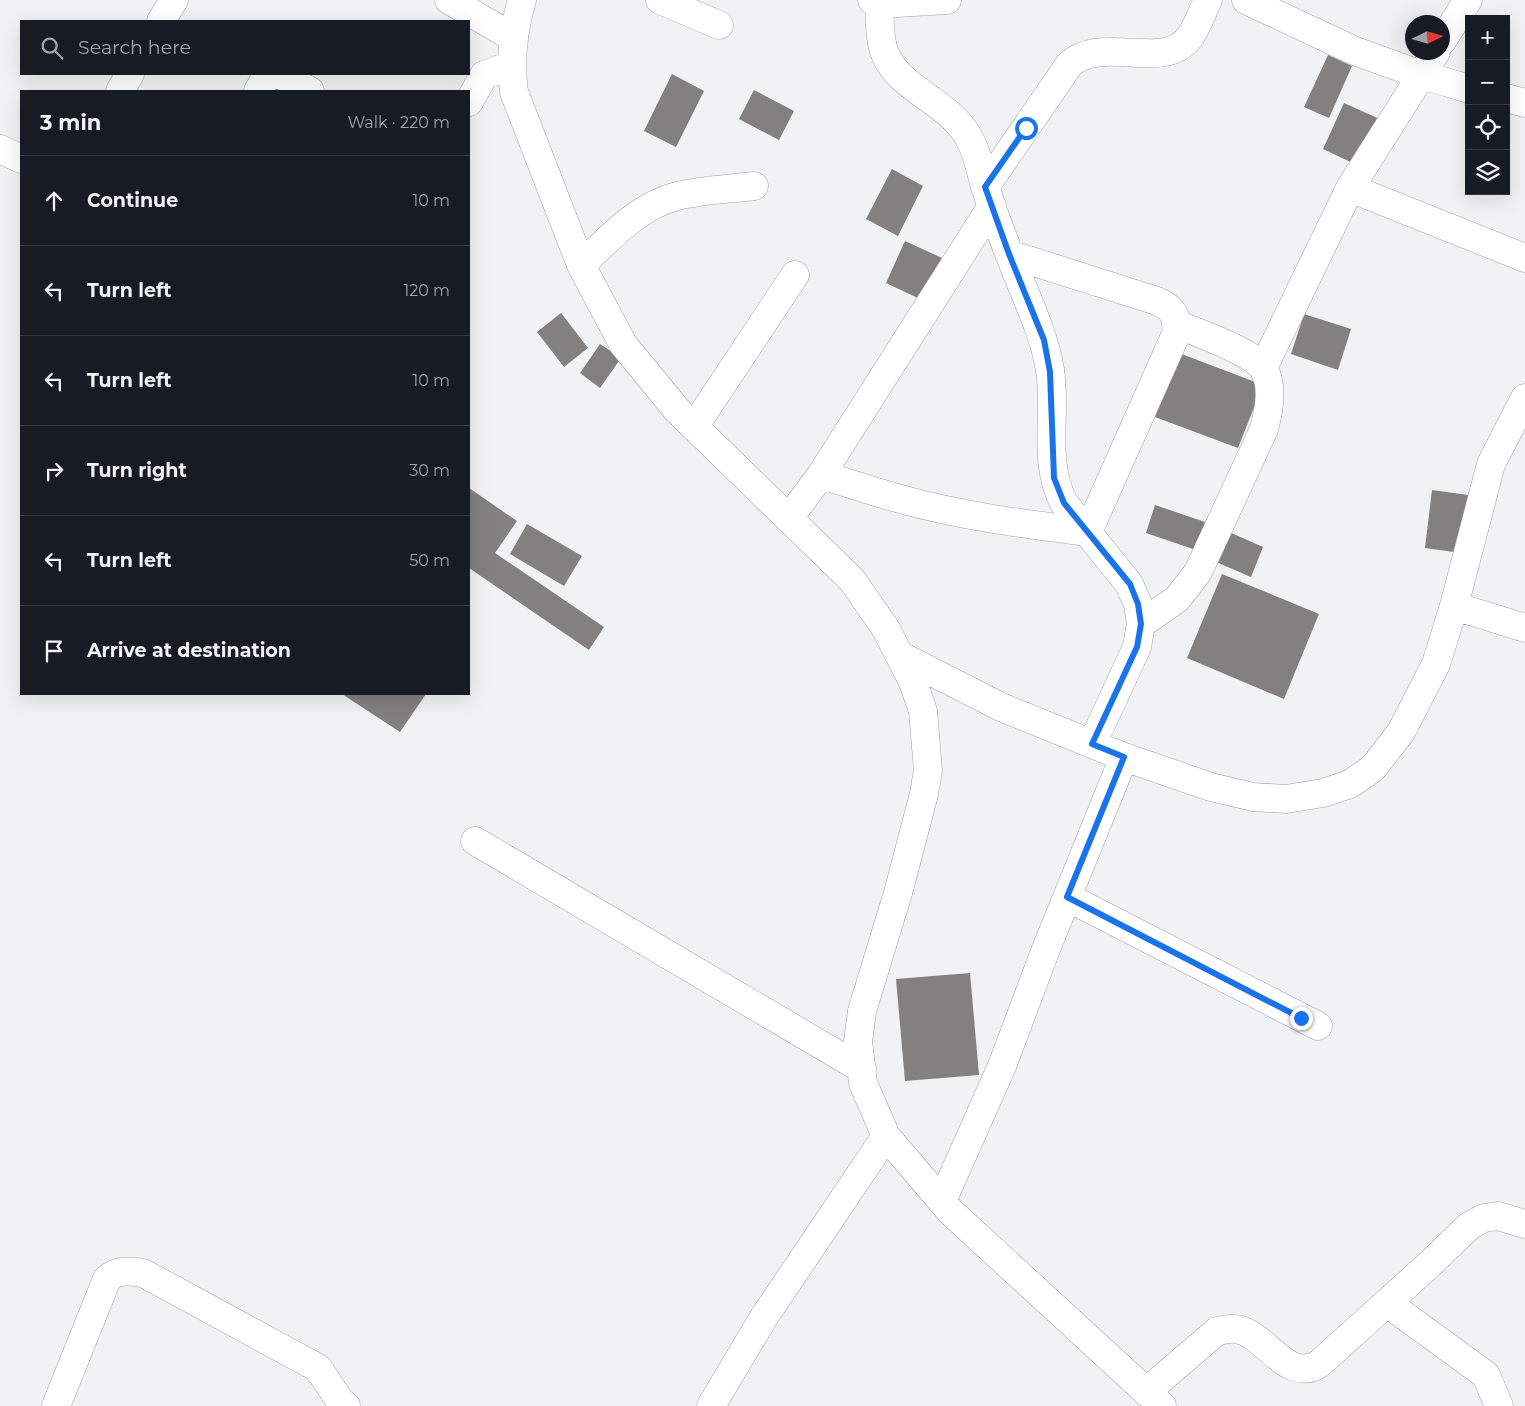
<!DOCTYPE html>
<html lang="en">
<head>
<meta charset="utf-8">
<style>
  :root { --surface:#171b24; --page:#20242c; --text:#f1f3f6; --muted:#9ea1a6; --line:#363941 }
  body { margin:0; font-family:Montserrat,sans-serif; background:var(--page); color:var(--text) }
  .controls { position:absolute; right:15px; top:15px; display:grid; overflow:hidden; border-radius:0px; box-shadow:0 5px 20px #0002 }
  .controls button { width:45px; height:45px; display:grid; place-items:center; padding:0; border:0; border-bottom:1px solid var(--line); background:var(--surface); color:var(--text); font:25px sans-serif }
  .compass { position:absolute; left:1405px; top:15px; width:45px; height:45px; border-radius:50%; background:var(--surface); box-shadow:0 5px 20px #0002; rotate:85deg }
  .stop { position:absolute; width:15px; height:15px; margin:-11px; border:4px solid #1a73e8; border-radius:50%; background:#fff }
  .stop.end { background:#1a73e8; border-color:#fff; box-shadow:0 1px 5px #0008 }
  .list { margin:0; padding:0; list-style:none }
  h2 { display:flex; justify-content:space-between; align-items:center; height:65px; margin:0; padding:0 20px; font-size:21px }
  h2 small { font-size:16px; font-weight:400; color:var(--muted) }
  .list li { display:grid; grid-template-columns:32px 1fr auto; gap:15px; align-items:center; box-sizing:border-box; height:90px; padding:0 20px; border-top:1px solid var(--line) }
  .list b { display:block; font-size:19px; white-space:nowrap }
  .list em { font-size:16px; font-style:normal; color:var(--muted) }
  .icon { flex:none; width:28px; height:28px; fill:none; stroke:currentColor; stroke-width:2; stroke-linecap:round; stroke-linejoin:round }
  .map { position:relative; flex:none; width:1525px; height:1406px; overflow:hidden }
  .search { position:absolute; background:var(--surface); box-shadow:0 5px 20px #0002; left:20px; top:20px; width:450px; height:55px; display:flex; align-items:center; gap:12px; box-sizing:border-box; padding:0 18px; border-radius:0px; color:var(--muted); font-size:19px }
  .panel { position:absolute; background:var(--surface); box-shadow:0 5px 20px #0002; left:20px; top:90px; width:450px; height:605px; border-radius:0px }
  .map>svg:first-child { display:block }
  .building { fill:#83817f }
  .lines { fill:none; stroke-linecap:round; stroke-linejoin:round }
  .minor-casing { stroke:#9fa2a4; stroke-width:29 }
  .minor { stroke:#fff; stroke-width:28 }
  .route { stroke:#1a73e8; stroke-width:6 }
</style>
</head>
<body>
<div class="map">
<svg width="1525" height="1406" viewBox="0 0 1525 1406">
  <rect width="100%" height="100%" fill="#f0f2f4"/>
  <!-- building -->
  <path class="building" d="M1328 55 1352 66 1329 118 1304 107Z
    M672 74 704 91 676 147 644 131Z
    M754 90 794 111 779 140 739 119Z
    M1344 103 1384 121 1363 168 1323 149Z
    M892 169 923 186 898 236 866 219Z
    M905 241 942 258 922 300 886 283Z
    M561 313 588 348 564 367 537 332Z
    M1304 314 1351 329 1338 370 1291 354Z
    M600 344 621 358 600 388 580 373Z
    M1179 353 1263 385 1238 448 1155 417Z
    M469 488 517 521 495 553 604 627 589 650 469 568Z
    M1432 490 1468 495 1461 553 1425 548Z
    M1155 505 1205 522 1196 550 1146 533Z
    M527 524 582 556 564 586 510 554Z
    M1229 532 1263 547 1251 577 1216 562Z
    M1222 574 1319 614 1284 699 1187 658Z
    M342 694H426L400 732Z
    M970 973 979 1075 905 1081 896 979Z"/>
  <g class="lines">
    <defs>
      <path id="minor" d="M449 0 514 38
        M522 0C513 30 510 61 514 92L581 265 623 344 677 410 852 580 886 629 913 682 923 711 928 770 924 794 898 893 862 1011 858 1042 863 1083 886 1136 951 1212 1162 1406
        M660 0 719 25
        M872 0 897 3 947 0
        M1246 0 1355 51 1413 72 1469 89
        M879 2C880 17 879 37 884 51 898 91 952 101 971 142 978 155 980 171 985 185 991 208 1000 230 1009 253 1023 292 1043 328 1050 370 1057 415 1042 461 1064 503L1129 584 1138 604 1141 624 1137 647 1092 744
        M161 21 174 0
        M1442 41 1468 0
        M279 74 310 91
        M120 91 130 74
        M258 91 266 77 277 74
        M1506 98 1525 103
        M469 102 484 75 511 65
        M0 149 21 159
        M985 187 1069 65C1100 34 1163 72 1189 38 1197 28 1202 12 1208 0
        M1350 188 1525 258
        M581 265C609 239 638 206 677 196 702 190 729 189 754 186
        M1263 368 1350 188 1436 52
        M694 427 795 275
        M821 475C846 482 871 491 897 498 960 516 1024 524 1088 532L1176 334C1178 316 1173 308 1157 301L1009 254
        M789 518 821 475 992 206
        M1454 606 1525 628
        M1141 624 1177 599 1198 572 1264 429C1269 411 1274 385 1263 368 1251 351 1198 333 1177 324
        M899 655 1001 707 1124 757 1211 787 1253 797 1286 799 1323 793 1350 784 1373 768 1401 732 1436 664 1454 606 1491 464 1525 398
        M475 841 862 1069
        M1067 897 1318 1026
        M942 1201 1002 1066 1046 949 1124 757
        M1387 1303 1486 1375 1499 1406
        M1146 1392 1217 1331C1223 1330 1230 1328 1236 1329 1267 1334 1286 1384 1319 1364L1432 1262 1469 1226 1484 1218 1498 1216 1525 1224
        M56 1406 107 1279C118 1269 129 1271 143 1273L318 1368 340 1401 346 1406
        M711 1406 764 1317 886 1136"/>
    </defs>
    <!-- minor casing -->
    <use href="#minor" class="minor-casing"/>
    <!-- minor -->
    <use href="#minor" class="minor"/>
  </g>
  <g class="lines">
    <!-- route -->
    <path class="route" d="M1026 128 985 187 1009 254 1044 340 1050 372 1054 478 1064 503 1130 584 1138 604 1141 624 1137 647 1092 744 1124 757 1067 897 1301 1018"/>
  </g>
</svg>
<div class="controls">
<button>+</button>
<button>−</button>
<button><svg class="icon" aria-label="locate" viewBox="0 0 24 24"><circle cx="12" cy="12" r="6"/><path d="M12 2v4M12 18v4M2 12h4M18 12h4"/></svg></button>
<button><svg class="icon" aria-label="layers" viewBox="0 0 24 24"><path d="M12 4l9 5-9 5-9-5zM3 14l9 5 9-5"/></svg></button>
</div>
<svg class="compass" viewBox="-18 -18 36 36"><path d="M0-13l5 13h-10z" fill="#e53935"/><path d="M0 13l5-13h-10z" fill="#9ea1a6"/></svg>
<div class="stop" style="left:1026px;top:128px"></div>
<div class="stop end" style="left:1301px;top:1018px"></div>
<div class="search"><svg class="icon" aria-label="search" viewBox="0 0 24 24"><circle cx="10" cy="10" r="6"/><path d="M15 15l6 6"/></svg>Search here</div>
<section class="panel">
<h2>3 min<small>Walk · 220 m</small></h2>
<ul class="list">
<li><svg class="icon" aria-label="ahead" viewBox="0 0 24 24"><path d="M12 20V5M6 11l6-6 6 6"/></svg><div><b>Continue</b></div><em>10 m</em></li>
<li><svg class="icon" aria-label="left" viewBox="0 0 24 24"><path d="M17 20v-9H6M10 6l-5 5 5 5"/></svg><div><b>Turn left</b></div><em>120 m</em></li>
<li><svg class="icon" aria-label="left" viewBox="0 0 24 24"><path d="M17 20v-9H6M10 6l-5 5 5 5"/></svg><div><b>Turn left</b></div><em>10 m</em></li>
<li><svg class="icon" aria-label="right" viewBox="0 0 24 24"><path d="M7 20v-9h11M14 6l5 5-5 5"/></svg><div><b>Turn right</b></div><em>30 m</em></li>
<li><svg class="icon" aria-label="left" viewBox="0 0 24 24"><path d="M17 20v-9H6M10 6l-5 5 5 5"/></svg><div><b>Turn left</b></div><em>50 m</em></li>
<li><svg class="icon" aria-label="arrive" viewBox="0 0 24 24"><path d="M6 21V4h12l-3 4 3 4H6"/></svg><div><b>Arrive at destination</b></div></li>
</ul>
</section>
</div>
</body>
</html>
